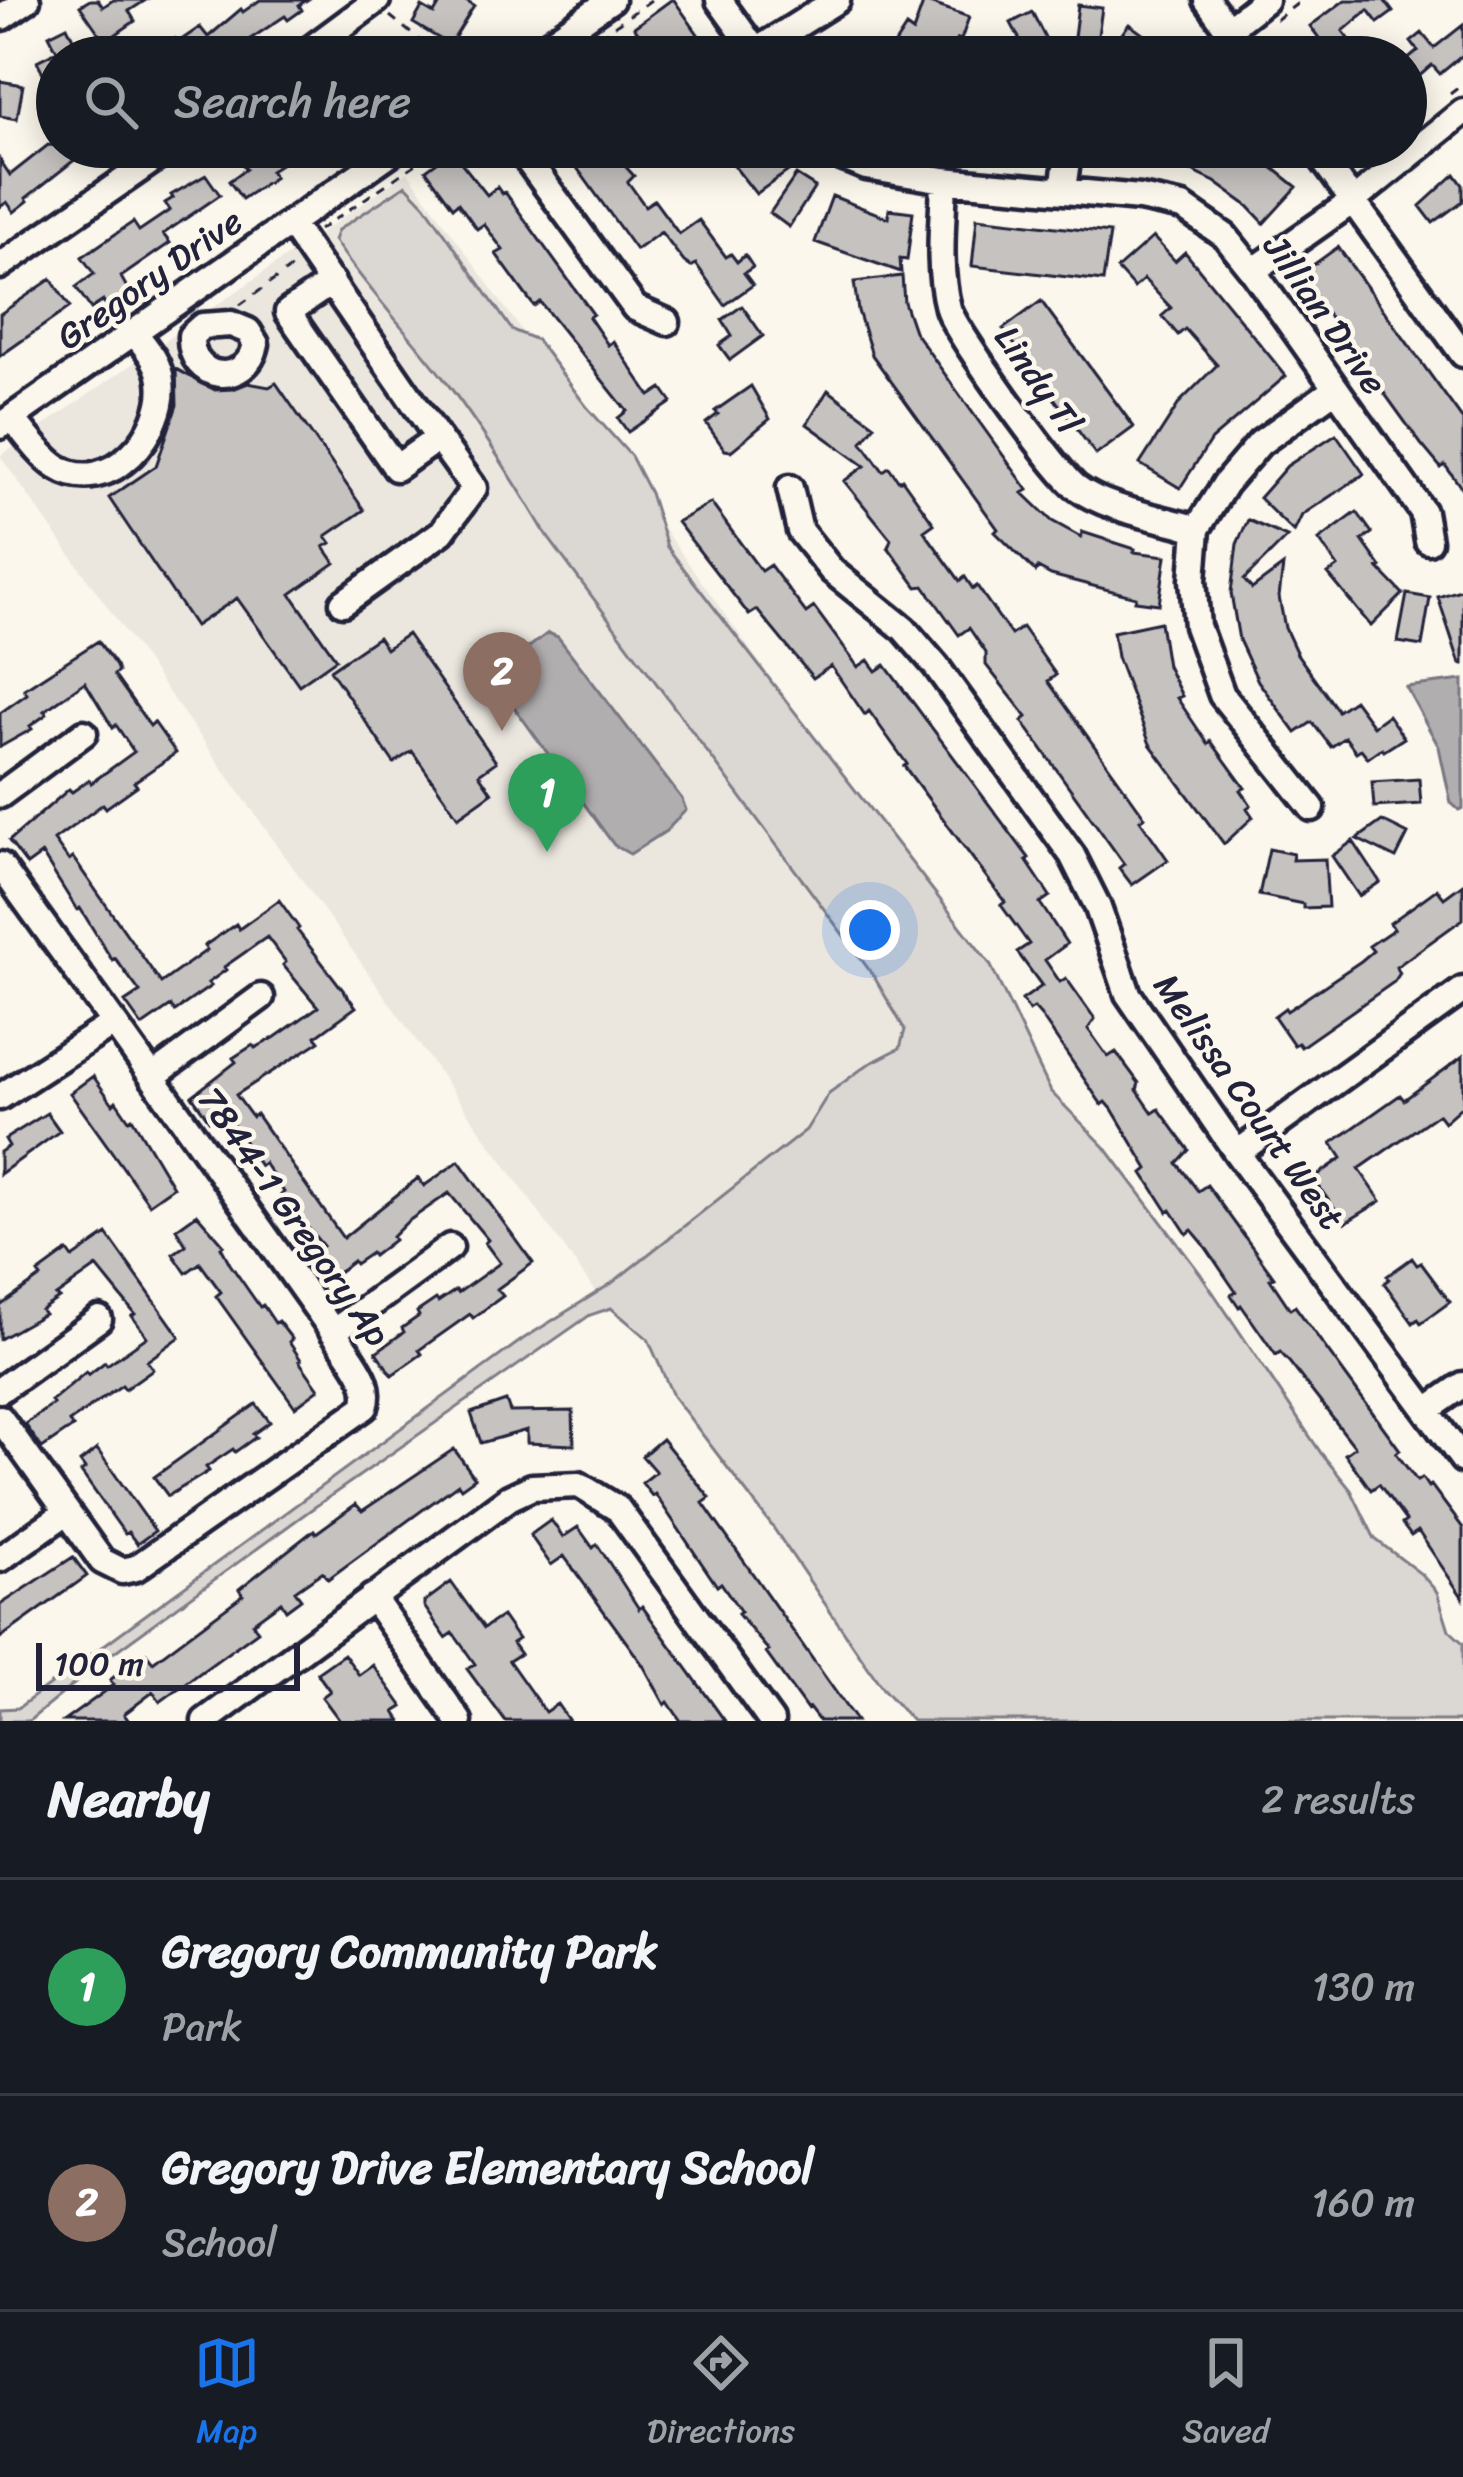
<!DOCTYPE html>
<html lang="en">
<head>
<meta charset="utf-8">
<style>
  :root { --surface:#171b24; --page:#20242c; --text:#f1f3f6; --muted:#9ea1a6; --line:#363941; --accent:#1a73e8 }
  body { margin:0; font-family:Sriracha,sans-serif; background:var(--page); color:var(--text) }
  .scale { position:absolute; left:36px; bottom:30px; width:264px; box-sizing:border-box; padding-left:12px; border:6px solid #22223b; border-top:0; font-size:33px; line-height:42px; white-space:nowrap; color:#22223b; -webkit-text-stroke:9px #fbf7ec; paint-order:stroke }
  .you { position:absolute; left:870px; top:930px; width:42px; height:42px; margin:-30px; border:9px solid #fff; border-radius:50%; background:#1a73e8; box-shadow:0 0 0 18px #1a73e833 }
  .badge { display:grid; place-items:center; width:78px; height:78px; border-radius:50%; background:var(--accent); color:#fff; font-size:39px; font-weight:700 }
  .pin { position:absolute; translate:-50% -99px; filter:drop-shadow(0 3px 6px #0008) }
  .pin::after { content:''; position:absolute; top:63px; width:42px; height:36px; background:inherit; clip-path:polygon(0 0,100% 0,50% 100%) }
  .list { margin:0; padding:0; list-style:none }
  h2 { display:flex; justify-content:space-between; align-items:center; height:156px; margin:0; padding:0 48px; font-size:51px }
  h2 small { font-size:39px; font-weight:400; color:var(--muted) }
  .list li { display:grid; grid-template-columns:78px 1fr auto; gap:36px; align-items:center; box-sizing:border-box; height:216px; padding:0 48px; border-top:3px solid var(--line) }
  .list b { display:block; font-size:45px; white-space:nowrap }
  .list p { margin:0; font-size:39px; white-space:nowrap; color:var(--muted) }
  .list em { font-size:39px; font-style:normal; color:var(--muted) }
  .icon { flex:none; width:66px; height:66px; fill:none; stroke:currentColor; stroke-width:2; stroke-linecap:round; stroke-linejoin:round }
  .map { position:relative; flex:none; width:1463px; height:1721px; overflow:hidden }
  .search { position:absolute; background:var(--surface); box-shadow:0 6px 30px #0003; left:36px; right:36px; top:36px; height:132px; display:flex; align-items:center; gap:30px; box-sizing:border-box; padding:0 42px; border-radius:66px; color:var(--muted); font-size:45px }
  .sheet { height:588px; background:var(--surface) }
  nav { display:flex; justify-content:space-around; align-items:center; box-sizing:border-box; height:168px; border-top:3px solid var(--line); background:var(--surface); font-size:33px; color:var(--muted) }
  nav a { display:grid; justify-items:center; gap:6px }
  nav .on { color:var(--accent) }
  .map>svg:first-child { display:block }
  .built { fill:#ebe7df }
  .green { fill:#dbd8d3; stroke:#7e7d87; stroke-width:3 }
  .water { fill:#b1aeb0; stroke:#787681; stroke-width:3 }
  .building { fill:#c6c2c0; stroke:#22223b; stroke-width:3 }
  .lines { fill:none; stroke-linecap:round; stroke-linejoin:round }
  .minor-casing { stroke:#22223b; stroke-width:33 }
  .path { stroke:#22223b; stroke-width:3; stroke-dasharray:9 9; stroke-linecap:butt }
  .minor { stroke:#fbf7ec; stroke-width:24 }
  .labels { text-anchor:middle; stroke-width:9; stroke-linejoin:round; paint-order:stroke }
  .street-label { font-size:36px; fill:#22223b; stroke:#fbf7ec }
</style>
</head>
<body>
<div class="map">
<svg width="1463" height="1721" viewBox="0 0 1463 1721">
  <rect width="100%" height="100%" fill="#fbf7ec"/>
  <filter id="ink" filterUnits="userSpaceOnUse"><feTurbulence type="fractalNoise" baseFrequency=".00833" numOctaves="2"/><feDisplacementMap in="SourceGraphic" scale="24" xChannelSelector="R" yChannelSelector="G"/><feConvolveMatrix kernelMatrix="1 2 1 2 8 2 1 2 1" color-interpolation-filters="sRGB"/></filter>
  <g filter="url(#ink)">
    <!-- built -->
    <path class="built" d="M408 172 1006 1006 602 1301 0 456Z"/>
    <!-- green -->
    <path class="green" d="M406 185 425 205 512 330 537 340 586 406 631 456 650 493 667 547 990 964 1051 1092 1105 1147 1200 1273 1321 1453 1351 1490 1375 1539 1421 1574 1437 1592 1449 1630 1463 1643V1721H912L883 1689 772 1526 673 1396 648 1339 611 1308 590 1315 309 1511 102 1661 29 1721H0V1709L18 1708 523 1339 612 1283 806 1130 829 1093 867 1065 900 1048 905 1030 873 975 547 536C515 482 482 429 444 379 408 332 367 289 334 240L338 230Z"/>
    <!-- water -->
    <path class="water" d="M548 633 558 637 682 799 686 810 666 831 630 854 614 845 501 689 506 664Z
      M1463 680V808L1459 810 1451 803 1439 747 1406 687Z"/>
    <!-- building -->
    <path class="building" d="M90 0H98L103 7 113 0H146L129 11 135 21 105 42 80 6Z
      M260 0H307L299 5 302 10 288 20 285 16 223 57H158L175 39 177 43 200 27 208 37 241 9 243 12Z
      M442 0H464L474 6 450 45 413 23 422 7 434 14Z
      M671 0H674L714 57H657L634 27Z
      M1345 0H1384L1393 12 1378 23 1368 10 1343 31 1350 40 1331 54 1310 26Z
      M924 1 969 17 961 40 958 39 945 57H908L893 47 906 27 913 32Z
      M1078 5 1102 8 1095 56 1072 53Z
      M1032 12 1055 57H1029L1011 23Z
      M1129 24 1151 40 1138 57H1105Z
      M1463 25V55L1440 74 1432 65 1416 79 1406 67V61L1418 51 1411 42 1422 33 1434 48Z
      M67 26 82 57H60L49 35Z
      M57 51V101L37 61Z
      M0 81 23 85 17 119 0 116Z
      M48 145 91 147 26 198 28 201 14 212 7 202 0 207V160L10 175Z
      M230 147H306L270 171 275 177 242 199 229 181 246 169Z
      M574 147H608L634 176 628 182 645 206 654 200 679 234 699 220 726 257 731 254 737 262 745 255 753 267 744 273 753 285 725 305 696 264 691 267 684 262 661 232 636 250 570 158 578 152Z
      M719 147H780L794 167 756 194Z
      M1146 147H1247L1297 187 1264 223 1248 206 1215 182 1192 171 1143 162Z
      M452 151 487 195 497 187 502 194 505 192 593 314 589 317 608 345 613 341 650 396 662 388 672 402 628 432 618 418 627 411 540 302 534 306 525 294 496 254 503 250 484 224 477 229 458 203 453 207 426 170Z
      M1455 174 1463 185V201L1433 223 1420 206Z
      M206 175 220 195 163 234 170 243 121 277 131 295 109 310 103 301 91 309 76 287 94 274 82 257 133 222 139 231 170 210 165 203 173 198 171 195Z
      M796 175 815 187 789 227 770 213Z
      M832 196 888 218 889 209 913 212 907 260 900 259 901 272 815 242Z
      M977 218 1110 233 1103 281 972 266Z
      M1153 237 1175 261 1185 252 1286 376 1211 440 1180 488 1140 464 1180 402 1217 365 1185 329 1178 335 1162 316 1171 308 1144 279 1134 288 1117 269Z
      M1338 247 1463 420V490L1445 465 1441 468 1421 444 1299 275Z
      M902 276 904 302 914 331 1028 490 1023 493 1052 521 1081 537 1082 532 1135 549 1134 552 1166 556 1159 604 1135 601 1136 597 1051 575 1038 568 1036 572 995 532 998 529 872 355 858 311 854 282Z
      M51 279 70 307 0 356V314Z
      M1041 301 1134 427 1096 455 1003 329Z
      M742 306 763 336 730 360 719 345 732 336 722 320Z
      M176 369 215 390 233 389 248 383 269 387 276 383 364 510 326 536 331 543 324 547 335 563 291 594 336 659 299 685 237 598 195 626 109 498 156 466 177 405Z
      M751 386 770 419 731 451 725 450 706 423 718 414 715 411Z
      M828 390 875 425 862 442 883 471 889 467 899 481 902 479 934 524 924 531 960 581 965 577 973 589 977 586 1011 635 1022 627 1056 675 1048 681 1145 817 1140 820 1168 860 1132 885 1119 868 1124 864 1022 721 1027 717 986 665V653L969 628 959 635 924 586 917 587 888 547 891 539 844 481 865 466 807 424Z
      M1336 434 1364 474 1302 515 1294 532 1259 498 1287 466Z
      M711 503 761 571 770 565 806 613 814 607 858 667 868 660 876 671 885 665 1029 858 1026 860 1050 896 1040 903 1067 944 1045 960 1060 982 1066 978 1095 1019 1088 1029 1108 1057 1116 1052 1139 1083 1137 1090 1153 1113 1159 1109 1189 1150 1177 1163 1198 1191 1207 1185 1274 1277 1270 1279 1290 1309 1295 1306 1400 1450 1396 1453 1417 1481 1422 1478 1428 1487 1431 1485 1463 1528V1598L1418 1531 1411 1536 1402 1524 1406 1521 1379 1484 1371 1490 1345 1454 1355 1447 1290 1363 1280 1352 1276 1355 1241 1305 1239 1307 1231 1295 1236 1292 1202 1242 1192 1230 1187 1234 1171 1210 1168 1212 1143 1173 1148 1169 1112 1109 1106 1102 1102 1105 1041 1016 1034 1008 1029 1011 1022 1000 1042 986 1017 952 1029 944 1001 905 1005 902 904 766 907 764 869 711 865 715 831 666 813 678 757 610 749 615 677 522Z
      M1357 512 1372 533 1362 540 1381 567 1378 568 1403 594 1371 626 1328 574 1338 567 1319 540Z
      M1248 520 1287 537 1244 580 1252 589 1283 566 1279 597 1285 628 1297 654 1338 711 1354 700 1373 726 1388 715 1404 738 1384 751 1382 748 1368 758 1361 749 1356 752 1345 737 1331 747 1312 722 1296 733 1258 681 1239 640 1231 593 1237 544Z
      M1463 589V664H1460L1438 597Z
      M1407 594 1430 598 1422 646 1398 642Z
      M1160 622 1167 666 1182 696 1177 698 1208 744 1211 741 1245 788 1241 790 1251 805 1247 808 1253 817 1224 844 1150 744 1117 657 1113 632Z
      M407 634 496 762 479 774 492 793 458 817 412 751 394 763 330 670 378 637 386 649Z
      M98 641 116 666 118 672 114 675 150 726 154 722 176 753 134 782 137 786 106 808 103 804 54 840 69 861 73 858 161 983 207 950 204 946 236 924 239 929 279 900 299 928 297 930 356 1007 316 1036 320 1041 236 1095 252 1117 256 1114 343 1238 418 1178 424 1186 459 1161 533 1263 497 1289 503 1296 473 1318 470 1314 419 1350 422 1354 392 1375 376 1352 404 1332 402 1328 419 1316 417 1312 436 1299 438 1302 456 1290 458 1293 500 1263 485 1243 488 1240 449 1193 407 1222 392 1237 394 1240 373 1256 371 1253 355 1264 353 1261 325 1282 308 1257 323 1246 281 1195 284 1192 264 1163 260 1166 224 1110 209 1120 192 1096 236 1062 233 1058 253 1045 255 1048 274 1038 318 1007 283 965 286 962 267 937 224 967 226 970 208 983 211 986 175 1011 171 1006 142 1026 125 1002 140 992 115 958 112 960 80 908 77 910 42 854 27 865 9 841 69 789 72 792 89 780 91 783 134 752 116 725 113 728 85 682 44 711 47 714 30 726 32 729 0 747V713L27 694 24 689Z
      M1419 779 1421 804 1374 807 1372 782Z
      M1382 821 1408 834 1396 858 1357 839Z
      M1353 841 1380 882 1359 896 1332 856Z
      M1269 849 1293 854 1292 860 1325 859 1328 907 1303 908V904L1259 895Z
      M1463 884V919L1396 967 1400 973 1394 982 1301 1047 1298 1043 1294 1045 1274 1016 1285 1008 1287 1011 1361 961 1373 951 1369 946 1394 929 1390 923 1437 889 1444 898Z
      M1463 1056V1105L1444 1122 1438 1114 1359 1169 1381 1201 1345 1223 1315 1182 1320 1178 1318 1175 1342 1158 1332 1143 1400 1095 1404 1100Z
      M93 1076 113 1104 116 1101 129 1120 132 1118 173 1187 149 1204 70 1093Z
      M47 1113 60 1131 0 1174V1152L9 1146 5 1139Z
      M197 1214 224 1245 221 1247 230 1264 260 1307 263 1305 275 1323 278 1321 292 1339 289 1342 301 1360 299 1361 319 1389 295 1407 216 1296 221 1292 200 1263 186 1273 173 1254 186 1245 176 1229Z
      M107 1234 180 1337 147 1361 153 1369 125 1389 122 1385 69 1422 73 1427 42 1448 25 1424 53 1404 51 1401 86 1372 88 1375 105 1362 107 1365 147 1337 132 1316 135 1314 97 1267 56 1296 59 1298 41 1310 44 1314 0 1339V1306L41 1277 38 1273 68 1251 73 1258Z
      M1412 1258 1417 1265 1421 1263 1450 1302 1421 1323 1418 1319 1413 1323 1384 1283 1389 1279 1387 1276Z
      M506 1401 510 1412 573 1411 574 1445 527 1443V1430L481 1443 471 1413Z
      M256 1404 270 1422 253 1434 256 1437 235 1452 233 1449 206 1467 209 1471 168 1496 154 1477Z
      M662 1439 710 1498 703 1503 856 1721H819L809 1708 807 1710 766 1653 769 1651 738 1614 741 1612 721 1583 717 1586 655 1494 652 1496 642 1483 656 1472 642 1456Z
      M97 1449 155 1531 137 1544 128 1532 125 1534 81 1472 85 1469 80 1462Z
      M454 1449 475 1478 461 1488 458 1484 328 1579 322 1572 295 1591 301 1599 286 1610 281 1602 252 1623 258 1631 160 1702 153 1692 124 1714 129 1721H64L114 1685 110 1680 137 1659 146 1653 153 1662 243 1595 239 1589 314 1530 316 1533 356 1504 362 1511Z
      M551 1520 563 1537 578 1527 593 1548 597 1544 639 1609 642 1606 725 1721H681L668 1702 665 1705 643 1665 564 1556 551 1565 530 1535Z
      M73 1557 87 1576 0 1638V1605Z
      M451 1582 484 1628 502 1616 518 1639 512 1643 520 1654 509 1661 545 1712 557 1704 569 1721H505L467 1669 475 1664 453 1633 446 1638 424 1606V1602Z
      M344 1654 359 1675 373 1665 403 1707 395 1712 401 1721H340L322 1697 330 1691 317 1673Z"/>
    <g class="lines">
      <defs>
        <path id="minor" d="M719 0 760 57
          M1207 0 1248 57
          M2 17 27 0
          M1228 29 1265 0
          M756 51 837 0
          M300 57 377 0
          M529 57 611 0
          M518 147 635 308 667 322
          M830 147 839 156 866 167 944 180 1140 198 1183 207 1225 236 1253 271 1423 512 1428 541
          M1314 147 1463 354
          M944 180C943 222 937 267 948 308 954 331 1055 470 1076 487 1104 509 1163 518 1197 529
          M1063 189 1069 147
          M290 223 438 438 396 468 288 312 332 282
          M0 266 172 147
          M1253 271 1353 201 1463 112
          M231 324 248 331 256 344C247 388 189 382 191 336L202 326Z
          M12 418C25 433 40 456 57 467 109 500 168 430 161 381 159 361 146 348 134 332
          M0 426 399 147
          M790 488 800 531 832 571 904 629 936 666 1072 855 1097 905 1128 994 1237 1153 1463 1460
          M343 603 442 532 474 488 438 438
          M0 795 84 733
          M1312 808 1222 695 1197 626 1193 580 1197 529 1225 484 1260 443 1334 390
          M0 865 114 1023
          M152 1077 261 997
          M0 1097 114 1023 349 1354C360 1371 372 1386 365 1407L136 1568 122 1571 102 1561 0 1418
          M1237 1153 1463 990
          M333 1332 450 1247
          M0 1390 99 1319
          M1427 1410 1463 1385
          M0 1559 67 1512
          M372 1597 459 1721
          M205 1721 509 1498 532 1487 579 1485 618 1509 771 1721"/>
      </defs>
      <!-- minor casing -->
      <use href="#minor" class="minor-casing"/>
      <!-- path -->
      <path class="path" d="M390 16 440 57
        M1276 20 1302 0
        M570 57 651 0
        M1450 94 1463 84
        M1406 129 1419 119
        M1355 169 1383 147
        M319 230 441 147
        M240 305 295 265"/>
      <!-- minor -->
      <use href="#minor" class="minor"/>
    </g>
  </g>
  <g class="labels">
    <!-- street labels -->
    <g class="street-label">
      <text transform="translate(149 278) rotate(-35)" y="13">Gregory Drive</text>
      <text transform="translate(1326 314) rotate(55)" y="13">Jillian Drive</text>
      <text transform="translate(1039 379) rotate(55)" y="13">Lindy Tl</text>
      <text transform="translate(1250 1101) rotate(55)" y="13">Melissa Court West</text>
      <text transform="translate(295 1216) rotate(55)" y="13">7844-1 Gregory Ap</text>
    </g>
  </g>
</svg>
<div class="scale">100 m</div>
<div class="you"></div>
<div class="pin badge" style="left:547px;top:852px;background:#2e9e5b">1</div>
<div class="pin badge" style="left:502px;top:731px;background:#8d6e63">2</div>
<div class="search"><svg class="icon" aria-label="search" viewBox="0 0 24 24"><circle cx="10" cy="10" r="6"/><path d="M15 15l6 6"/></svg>Search here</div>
</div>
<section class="sheet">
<h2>Nearby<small>2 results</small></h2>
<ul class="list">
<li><span class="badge" style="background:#2e9e5b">1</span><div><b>Gregory Community Park</b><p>Park</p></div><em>130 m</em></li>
<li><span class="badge" style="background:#8d6e63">2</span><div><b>Gregory Drive Elementary School</b><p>School</p></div><em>160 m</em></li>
</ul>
</section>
<nav>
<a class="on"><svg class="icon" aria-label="map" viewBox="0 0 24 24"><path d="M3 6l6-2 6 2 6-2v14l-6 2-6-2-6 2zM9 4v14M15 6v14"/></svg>Map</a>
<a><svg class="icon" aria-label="directions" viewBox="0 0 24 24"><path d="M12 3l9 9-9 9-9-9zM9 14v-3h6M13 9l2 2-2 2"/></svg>Directions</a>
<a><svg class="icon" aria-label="saved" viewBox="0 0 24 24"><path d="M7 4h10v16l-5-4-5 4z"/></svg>Saved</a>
</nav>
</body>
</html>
